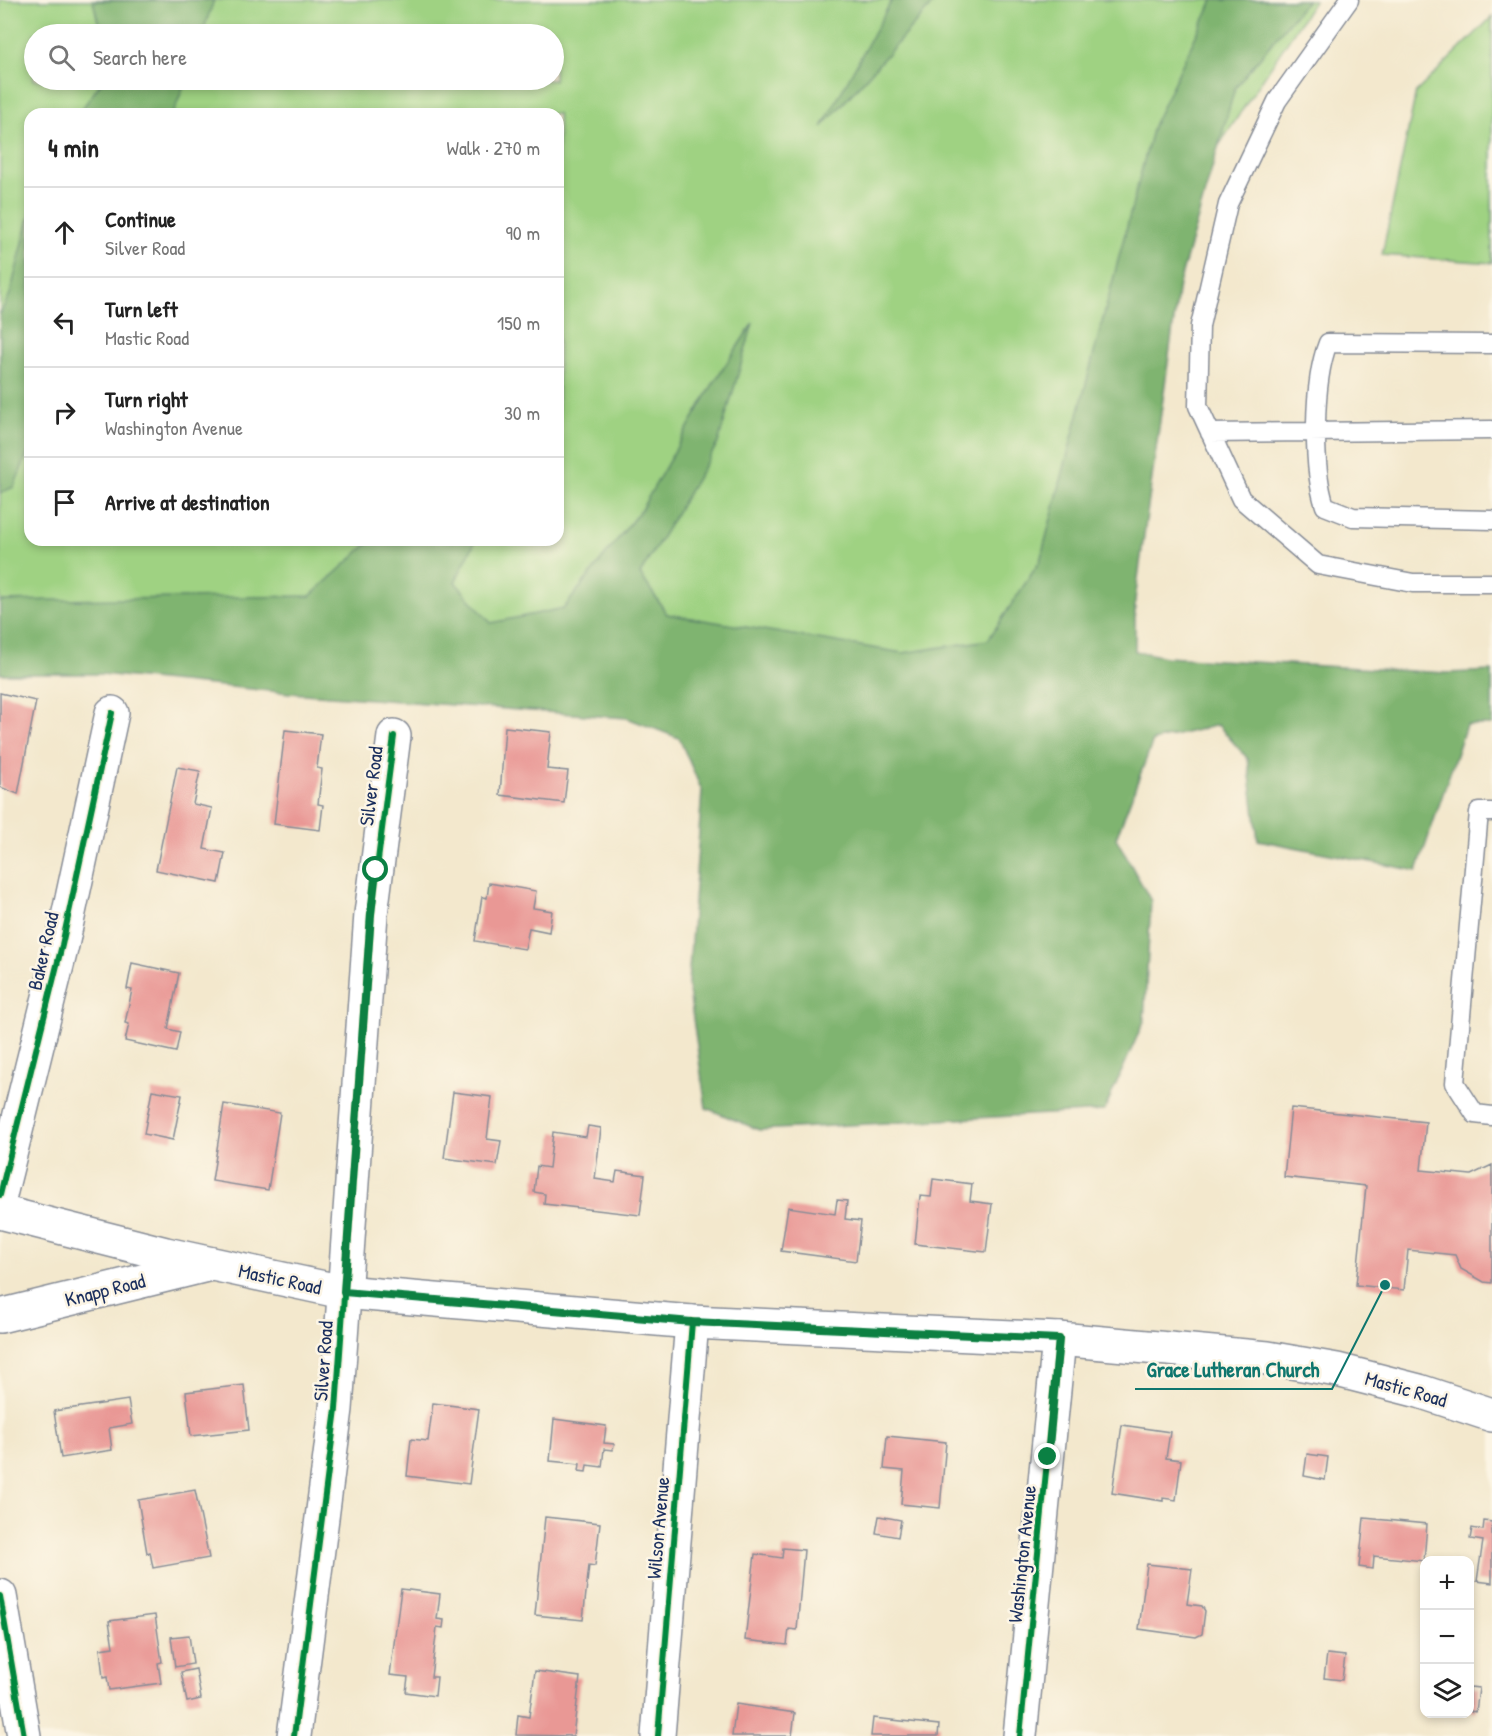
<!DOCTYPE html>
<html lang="en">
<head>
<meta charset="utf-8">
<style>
  :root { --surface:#fff; --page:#f6f6f6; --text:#222; --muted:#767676; --line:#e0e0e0 }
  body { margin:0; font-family:"Patrick Hand",sans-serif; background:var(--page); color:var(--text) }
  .controls { position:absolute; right:18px; bottom:18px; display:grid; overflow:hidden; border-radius:12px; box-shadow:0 3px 9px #0003 }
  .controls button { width:54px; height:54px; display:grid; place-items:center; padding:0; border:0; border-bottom:2px solid var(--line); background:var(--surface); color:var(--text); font:30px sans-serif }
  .stop { position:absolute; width:18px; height:18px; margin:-14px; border:4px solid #0b8043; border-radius:50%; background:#fff }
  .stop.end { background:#0b8043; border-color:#fff; box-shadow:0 2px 6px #0008 }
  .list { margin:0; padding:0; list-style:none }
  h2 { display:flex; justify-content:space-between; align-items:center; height:78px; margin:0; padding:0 24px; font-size:26px }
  h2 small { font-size:20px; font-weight:400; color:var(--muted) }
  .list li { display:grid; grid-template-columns:39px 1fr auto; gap:18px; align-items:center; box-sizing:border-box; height:90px; padding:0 24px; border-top:2px solid var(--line) }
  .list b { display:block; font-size:22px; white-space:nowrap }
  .list p { margin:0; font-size:20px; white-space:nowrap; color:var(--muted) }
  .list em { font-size:20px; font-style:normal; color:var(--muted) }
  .icon { flex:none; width:33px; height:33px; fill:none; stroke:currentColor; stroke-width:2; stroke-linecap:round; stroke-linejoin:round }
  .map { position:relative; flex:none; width:1492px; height:1736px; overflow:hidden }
  .search { position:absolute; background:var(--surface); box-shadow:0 3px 9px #0003; left:24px; top:24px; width:540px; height:66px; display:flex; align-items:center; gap:15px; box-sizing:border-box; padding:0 21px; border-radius:33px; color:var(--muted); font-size:22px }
  .panel { position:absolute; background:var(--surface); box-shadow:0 3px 9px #0003; left:24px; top:108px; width:540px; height:438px; border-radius:18px }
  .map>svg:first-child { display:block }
  .green { fill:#9fd282; stroke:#5d8070; stroke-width:1.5; fill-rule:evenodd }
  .forest { fill:#7fb470; stroke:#4d7267; stroke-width:1.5 }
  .building { fill:#e99895 }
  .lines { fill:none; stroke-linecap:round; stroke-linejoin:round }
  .service-casing { stroke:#878c96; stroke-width:21 }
  .minor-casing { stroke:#878c96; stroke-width:36 }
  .secondary-casing { stroke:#878c96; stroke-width:36 }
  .service { stroke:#fff; stroke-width:18 }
  .minor { stroke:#fff; stroke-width:33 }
  .secondary { stroke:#fff; stroke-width:33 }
  .cycleway-casing { stroke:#fcf5e5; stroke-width:10 }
  .cycleway { stroke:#00873e; stroke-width:6 }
  .route { stroke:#0b8043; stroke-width:8 }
  .labels { text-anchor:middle; stroke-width:5; stroke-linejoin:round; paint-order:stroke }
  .street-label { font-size:20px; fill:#1b2f5e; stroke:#fcf5e5 }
  .leader { fill:none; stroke:#0f766e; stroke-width:2 }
  .callout-dot { fill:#0f766e; stroke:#fcf5e5; stroke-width:2 }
  .callout-label { font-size:21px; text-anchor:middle; font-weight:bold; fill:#0f766e; stroke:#fcf5e5; stroke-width:5; stroke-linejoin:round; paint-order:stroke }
</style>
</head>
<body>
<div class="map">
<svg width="1492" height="1736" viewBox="0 0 1492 1736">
  <rect width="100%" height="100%" fill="#fcf5e5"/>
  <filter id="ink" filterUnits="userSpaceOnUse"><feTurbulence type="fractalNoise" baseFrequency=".0167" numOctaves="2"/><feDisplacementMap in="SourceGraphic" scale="12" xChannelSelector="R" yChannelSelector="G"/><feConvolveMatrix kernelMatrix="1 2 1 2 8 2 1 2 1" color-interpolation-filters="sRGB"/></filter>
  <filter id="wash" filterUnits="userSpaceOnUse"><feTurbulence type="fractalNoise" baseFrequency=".008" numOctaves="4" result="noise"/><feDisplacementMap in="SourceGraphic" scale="24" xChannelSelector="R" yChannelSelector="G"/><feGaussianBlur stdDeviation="1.35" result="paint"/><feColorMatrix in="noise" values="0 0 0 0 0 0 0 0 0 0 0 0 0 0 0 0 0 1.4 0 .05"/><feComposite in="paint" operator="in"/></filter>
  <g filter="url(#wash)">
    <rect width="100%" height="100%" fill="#f3e8cd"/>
    <!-- green -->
    <path class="green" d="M0 0H1315L1190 189 1058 676 0 660ZM34 34H554V80H34ZM30 114H558V540H30Z
      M1492 17V263L1382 255 1416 92Z"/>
    <!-- forest -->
    <path class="forest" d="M214 0 202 34H101L93 1Z
      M892 0H936L822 127Z
      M1213 0H1307L1235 88 1179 284 1135 600V651L1166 657 1447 673 1492 671V725H1466L1417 871 1258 840 1248 759 1218 725 1153 741 1116 838 1151 901 1144 1021 1104 1111 759 1130 706 1108 688 984 702 791 679 738 627 718 290 693 101 674H0V601L310 596 372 540H476L455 582 491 623 564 608 642 508 713 384 753 323 718 443 640 574 667 614 903 653 988 640 1040 561 1153 126Z
      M103 80H186L173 114H78Z
      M30 215V447L14 487 0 493V314L10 294Z"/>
    <g id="blocks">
      <!-- building -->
      <path class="building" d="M0 693 36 701 18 794 0 787Z
        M505 727 551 732 547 769 568 771 564 803 500 795Z
        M285 730 321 734 317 768 322 769 318 804 323 805 320 830 274 824Z
        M177 767 200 771 193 804 212 808 204 849 225 853 219 883 156 870Z
        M489 883 536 891 533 908 552 911 549 932 529 928 525 949 475 941 482 897 487 898Z
        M132 963 179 973 168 1029 180 1032 176 1052 125 1041 129 1024 125 1023 132 990 127 989Z
        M152 1090 182 1095 173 1140 144 1134Z
        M453 1092 492 1097 487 1139 501 1141 497 1165 444 1158Z
        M224 1104 280 1113 268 1190 212 1181Z
        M1291 1108 1426 1122 1421 1170 1471 1175 1492 1165V1283L1484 1282 1461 1269 1455 1255 1408 1250 1404 1290 1356 1285 1366 1186 1284 1177Z
        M588 1126 601 1128 595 1179 615 1182 617 1171 645 1175 640 1215 544 1204 545 1194 534 1192 537 1166 549 1168 553 1132 586 1137Z
        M933 1179 972 1184 970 1201 992 1204 986 1252 915 1244 920 1196 931 1197Z
        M837 1200 847 1201 845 1219 861 1221 856 1261 781 1251 788 1207 835 1214Z
        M244 1385 249 1430 191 1436 186 1392Z
        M128 1400 132 1424 109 1428 112 1450 61 1458 54 1411Z
        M433 1403 479 1409 469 1484 407 1476 411 1439 428 1441Z
        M554 1419 606 1426 604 1443 614 1444 613 1450 604 1449 602 1467 587 1465 586 1472 579 1471 580 1464 550 1461Z
        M1122 1425 1170 1432 1166 1458 1181 1460 1176 1500 1163 1498V1501L1112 1493Z
        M887 1436 946 1442 940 1508 901 1504 904 1471 884 1469Z
        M1307 1454 1328 1457 1325 1480 1304 1476Z
        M195 1490 209 1558 153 1568 150 1552 147 1553 138 1500Z
        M879 1516 901 1520 898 1537 876 1533Z
        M545 1517 600 1523 595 1566 589 1565 583 1620 535 1615Z
        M1364 1518 1427 1524 1424 1561 1374 1556 1373 1569 1359 1567Z
        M1484 1521 1492 1522V1583L1477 1581 1483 1541 1470 1539 1472 1528 1483 1530Z
        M783 1548 804 1550 797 1630 789 1629 787 1645 745 1640 755 1554 782 1558Z
        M1147 1564 1192 1569 1187 1604 1202 1606 1205 1611 1202 1634 1196 1637 1139 1629Z
        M401 1589 440 1594 437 1619 444 1620 443 1628 437 1627 431 1677H437L435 1696 406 1692 408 1677 390 1675Z
        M155 1615 162 1662 158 1663 161 1683 109 1690 107 1677 103 1678 100 1649 113 1647 109 1621Z
        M189 1635 193 1664 175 1667 171 1637Z
        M1327 1654 1345 1656 1342 1680 1324 1678Z
        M196 1669 201 1699 187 1702 181 1672Z
        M535 1671 580 1677 573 1736 516 1735 518 1715 529 1717Z
        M1470 1687 1479 1688 1476 1712 1470 1711Z
        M736 1704 795 1713 792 1736H732Z
        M873 1718 939 1725 938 1736H871Z"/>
    </g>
  </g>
  <g filter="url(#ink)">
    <use href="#blocks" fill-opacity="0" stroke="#878c96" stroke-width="1.5"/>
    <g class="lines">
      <defs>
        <path id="service" d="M1349 0 1277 101 1228 204 1200 326 1198 406 1241 499 1318 565 1413 583H1492
          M1492 344 1328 343C1313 381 1312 467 1325 506L1353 517 1492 520
          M1210 433 1492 430
          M1492 812H1479L1455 1083 1475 1114 1492 1116"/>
        <path id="minor" d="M0 1195 62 945 112 713
          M0 1316 211 1264
          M0 1596 24 1736
          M294 1736 336 1409 371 914 394 736
          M658 1736 692 1322
          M1020 1736 1059 1339"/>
        <path id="secondary" d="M0 1212 166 1254 343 1292 692 1322 1059 1339 1268 1358 1337 1370 1419 1391 1492 1415"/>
      </defs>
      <!-- service casing -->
      <use href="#service" class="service-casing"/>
      <!-- minor casing -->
      <use href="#minor" class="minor-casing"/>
      <!-- secondary casing -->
      <use href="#secondary" class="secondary-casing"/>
      <!-- service -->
      <use href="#service" class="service"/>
      <!-- minor -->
      <use href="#minor" class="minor"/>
      <!-- secondary -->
      <use href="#secondary" class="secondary"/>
      <defs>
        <path id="cycleway" d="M0 1195 62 945 112 713
          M0 1596 24 1736
          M294 1736 336 1409 371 914 394 736
          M658 1736 692 1322
          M1020 1736 1059 1339"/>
      </defs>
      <!-- cycleway casing -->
      <use href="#cycleway" class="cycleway-casing"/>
      <!-- cycleway -->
      <use href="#cycleway" class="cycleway"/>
    </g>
  </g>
  <g class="lines" filter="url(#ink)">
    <!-- route -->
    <path class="route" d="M376 870 371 914 344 1292 692 1322 1059 1339 1048 1457"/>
  </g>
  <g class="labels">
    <!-- street labels -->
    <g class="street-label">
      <text transform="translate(371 786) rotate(-83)" y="7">Silver Road</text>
      <text transform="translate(43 951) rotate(-77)" y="7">Baker Road</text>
      <text transform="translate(280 1279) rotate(12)" y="7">Mastic Road</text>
      <text transform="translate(105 1290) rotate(-14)" y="7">Knapp Road</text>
      <text transform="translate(323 1361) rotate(-86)" y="7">Silver Road</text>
      <text transform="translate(1406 1389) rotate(16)" y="7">Mastic Road</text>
      <text transform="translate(658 1528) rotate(-85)" y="7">Wilson Avenue</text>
      <text transform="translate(1022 1554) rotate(-84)" y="7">Washington Avenue</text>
    </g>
  </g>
  <!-- callouts -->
  <path class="leader" d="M1385 1285L1332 1389H1135"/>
  <circle class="callout-dot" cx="1385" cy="1285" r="6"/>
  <g class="callout-label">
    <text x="1233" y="1377">Grace Lutheran Church</text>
  </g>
</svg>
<div class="controls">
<button>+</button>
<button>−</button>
<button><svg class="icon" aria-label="layers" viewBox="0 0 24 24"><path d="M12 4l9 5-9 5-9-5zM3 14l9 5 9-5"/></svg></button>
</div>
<div class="stop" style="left:376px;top:870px"></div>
<div class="stop end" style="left:1048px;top:1457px"></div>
<div class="search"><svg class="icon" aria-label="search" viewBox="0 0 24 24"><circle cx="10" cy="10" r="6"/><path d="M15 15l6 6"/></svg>Search here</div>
<section class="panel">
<h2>4 min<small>Walk · 270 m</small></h2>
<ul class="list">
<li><svg class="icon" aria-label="ahead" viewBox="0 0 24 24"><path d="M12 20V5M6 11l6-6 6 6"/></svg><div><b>Continue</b><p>Silver Road</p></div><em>90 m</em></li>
<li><svg class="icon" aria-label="left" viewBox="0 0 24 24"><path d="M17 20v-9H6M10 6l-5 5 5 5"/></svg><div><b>Turn left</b><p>Mastic Road</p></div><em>150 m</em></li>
<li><svg class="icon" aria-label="right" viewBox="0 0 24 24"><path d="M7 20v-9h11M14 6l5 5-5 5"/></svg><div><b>Turn right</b><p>Washington Avenue</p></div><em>30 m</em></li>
<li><svg class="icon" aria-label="arrive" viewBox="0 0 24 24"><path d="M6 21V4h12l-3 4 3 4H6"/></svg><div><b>Arrive at destination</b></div></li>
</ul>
</section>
</div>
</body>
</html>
